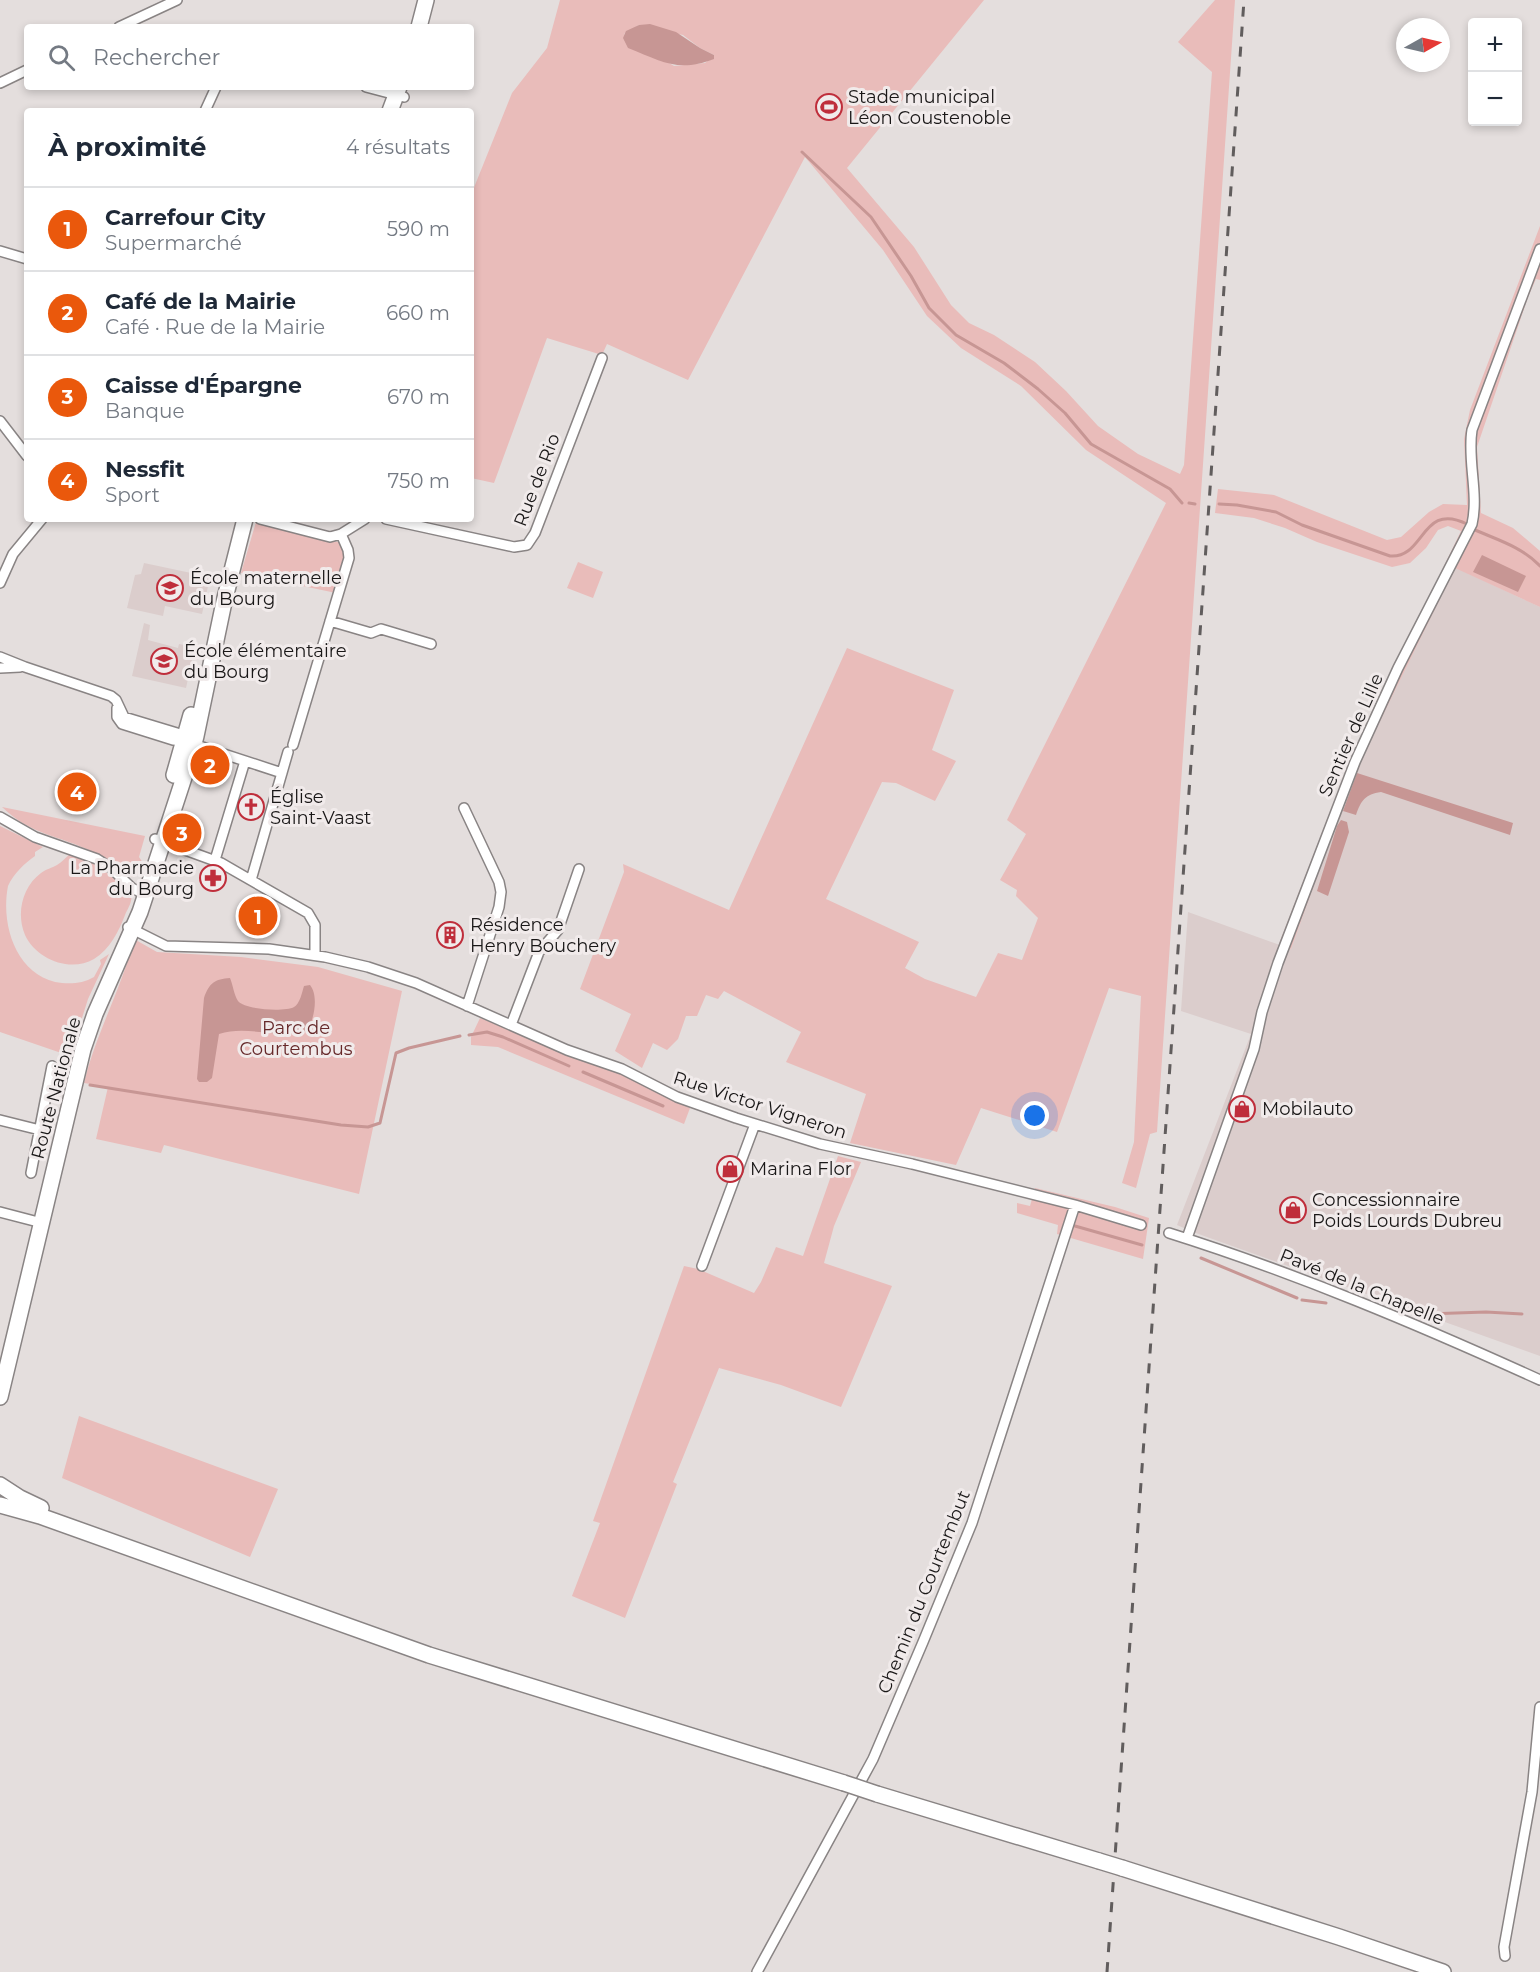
<!DOCTYPE html>
<html lang="fr">
<head>
<meta charset="utf-8">
<style>
  :root { --surface:#fff; --page:#f6f6f7; --text:#1f2937; --muted:#747a83; --line:#e0e1e3; --accent:#ea580c }
  body { margin:0; font-family:Montserrat,sans-serif; background:var(--page); color:var(--text) }
  .controls { position:absolute; right:18px; top:18px; display:grid; overflow:hidden; border-radius:6px; box-shadow:0 3px 9px #0003 }
  .controls button { width:54px; height:54px; display:grid; place-items:center; padding:0; border:0; border-bottom:2px solid var(--line); background:var(--surface); color:var(--text); font:30px sans-serif }
  .compass { position:absolute; left:1396px; top:18px; width:54px; height:54px; border-radius:50%; background:var(--surface); box-shadow:0 3px 9px #0003; rotate:82deg }
  .you { position:absolute; left:1035px; top:1116px; width:21px; height:21px; margin:-15px; border:4px solid #fff; border-radius:50%; background:#1a73e8; box-shadow:0 0 0 9px #1a73e833 }
  .badge { display:grid; place-items:center; width:39px; height:39px; border-radius:50%; background:var(--accent); color:#fff; font-size:20px; font-weight:700 }
  .pin { position:absolute; translate:-50% -50%; border:3px solid #fff; box-shadow:0 2px 6px #0006 }
  .list { margin:0; padding:0; list-style:none }
  h2 { display:flex; justify-content:space-between; align-items:center; height:78px; margin:0; padding:0 24px; font-size:26px }
  h2 small { font-size:20px; font-weight:400; color:var(--muted) }
  .list li { display:grid; grid-template-columns:39px 1fr auto; gap:18px; align-items:center; box-sizing:border-box; height:84px; padding:0 24px; border-top:2px solid var(--line) }
  .list b { display:block; font-size:22px; white-space:nowrap }
  .list p { margin:0; font-size:20px; white-space:nowrap; color:var(--muted) }
  .list em { font-size:20px; font-style:normal; color:var(--muted) }
  .icon { flex:none; width:33px; height:33px; fill:none; stroke:currentColor; stroke-width:2; stroke-linecap:round; stroke-linejoin:round }
  .map { position:relative; flex:none; width:1540px; height:1972px; overflow:hidden }
  .search { position:absolute; background:var(--surface); box-shadow:0 3px 9px #0003; left:24px; top:24px; width:450px; height:66px; display:flex; align-items:center; gap:15px; box-sizing:border-box; padding:0 21px; border-radius:6px; color:var(--muted); font-size:22px }
  .panel { position:absolute; background:var(--surface); box-shadow:0 3px 9px #0003; left:24px; top:108px; width:450px; height:414px; border-radius:6px }
  .map>svg:first-child { display:block }
  .built { fill:#dbcdcc }
  .green { fill:#e9bcba; fill-rule:evenodd }
  .water { fill:#c79694 }
  .lines { fill:none; stroke-linecap:round; stroke-linejoin:round }
  .stream { stroke:#c79694; stroke-width:3 }
  .street-casing { stroke:#898484; stroke-width:12 }
  .primary-casing { stroke:#898484; stroke-width:18 }
  .street { stroke:#fff; stroke-width:9 }
  .primary { stroke:#fff; stroke-width:15 }
  .rail { stroke:#615d5d; stroke-width:3; stroke-dasharray:10 10; stroke-linecap:butt }
  .primary-bridge-casing { stroke:#898484; stroke-width:18; stroke-linecap:butt }
  .primary-bridge { stroke:#fff; stroke-width:15 }
  .labels { text-anchor:middle; stroke-width:6; stroke-linejoin:round; paint-order:stroke }
  .poi-label { font-size:18px; fill:#191717; stroke:#f1ebeb; text-anchor:start }
  .street-label { font-size:18px; fill:#191717; stroke:#f1ebeb }
  .park-label { font-size:18px; fill:#662829; stroke:#f1ebeb }
</style>
</head>
<body>
<div class="map">
<svg width="1540" height="1972" viewBox="0 0 1540 1972">
  <rect width="100%" height="100%" fill="#e4dedd"/>
  <!-- built -->
  <path class="built" d="M144 563 210 577 202 614 165 606 163 616 127 608 135 575 141 574Z
    M1455 567 1540 607V1356L1193 1232 1177 1225 1251 1034 1181 1011 1188 912 1291 949 1339 816 1361 760Z
    M144 623 150 625 148 640 178 648 179 644 195 647 186 688 132 676Z"/>
  <!-- green -->
  <path class="green" d="M560 0H984L847 168 914 247 951 305 969 323 994 335 1035 362 1066 391 1098 426 1138 454 1180 474 1184 465 1212 72 1178 42 1215 0H1235L1157 1132 1150 1134 1136 1188 1122 1183 1134 1142 1141 996 1109 988 1057 1132 981 1108 956 1165 850 1143 866 1094 786 1062 801 1032 724 991 718 999 706 995 697 1016H686L678 1039 667 1050 653 1043 642 1068 615 1051 631 1014 580 989 624 872 623 864 729 910 847 648 954 690 932 750 956 761 935 801 896 783 882 782 826 899 919 942 905 968 925 979 976 997 998 953 1022 960 1038 918 1016 896 1017 890 1000 880 1026 834 1007 820 1166 503 1086 450 1021 386 961 348 927 316 883 250 805 157 688 380 607 344 602 355 547 338 494 483 471 478V195L512 93 547 48ZM639 25 683 35 700 48 714 55 705 63 674 66 624 34Z
    M1540 226V280L1536 279 1528 297 1477 447 1481 513 1513 528 1540 551V607L1455 568 1361 760 1339 816 1291 949 1279 944 1323 830 1373 713 1461 531 1448 526 1438 530 1426 548 1410 563 1392 567 1317 542 1285 528 1254 518 1215 513 1218 489 1274 495 1387 540 1401 537 1429 512 1443 504 1467 505 1464 439 1470 410Z
    M256 522 328 541 340 542 345 555 336 593 241 573Z
    M578 562 603 572 593 598 567 588Z
    M2 807 145 836 139 857 143 863 139 873 135 877H127C116 867 106 859 93 852 59 835 32 836 2 807Z
    M0 826 43 847 35 852V856C24 864 14 873 8 886 0 927 18 978 62 983 73 984 84 983 94 977L101 964 100 960 109 954 88 999 70 1056 0 1032Z
    M71 853C90 861 105 869 120 884 124 887 128 889 130 893 134 900 128 908 125 915 119 931 110 949 94 959 70 973 36 959 25 935 16 914 22 887 41 873 46 869 52 868 57 865 62 862 66 857 71 853Z
    M134 939 157 952 241 957 318 967 402 991 359 1194 164 1145 161 1153 96 1139 108 1087 84 1083C96 1033 122 988 134 939Z
    M480 1018 606 1066 690 1108 684 1124 498 1047 471 1045V1037Z
    M838 1156 861 1162 834 1226 824 1263 892 1286 841 1407 781 1385 719 1368 673 1482 677 1484 625 1618 572 1596 600 1523 593 1521 684 1266 698 1269 754 1293 761 1282 776 1247 803 1256Z
    M1035 1188 1115 1207 1149 1218 1143 1259 1057 1234 1058 1225 1017 1213V1203L1030 1206Z
    M79 1416 278 1489 250 1557 62 1478Z"/>
  <!-- water -->
  <path class="water" d="M650 24 676 32 700 48 714 55V59C678 73 661 61 628 48L623 38 626 31 639 25Z
    M1482 555 1526 576 1518 592 1473 572Z
    M1357 773 1513 823 1510 835 1381 792C1365 794 1361 801 1356 815L1343 811Z
    M1341 820 1347 822 1349 832 1328 896 1317 891 1337 826Z
    M230 978C233 985 234 995 238 1001 245 1010 285 1012 294 1007 300 1004 302 992 304 986L310 985C319 996 314 1020 307 1031 277 1039 247 1025 219 1034L212 1078 207 1082H199L197 1079 204 998C209 983 215 979 230 978Z"/>
  <g class="lines">
    <!-- stream -->
    <path class="stream" d="M802 152 871 217 911 276 929 308 956 335 1004 363 1038 389 1065 413 1091 444 1170 489 1182 503
      M1189 503 1195 504
      M1219 504 1237 505 1276 512 1302 525 1390 556C1425 559 1421 501 1467 524
      M1475 530C1498 540 1522 547 1540 566
      M469 1035 487 1032 503 1037 569 1066
      M583 1072 663 1106
      M90 1085 341 1125 368 1127 380 1123 396 1053 409 1048 460 1036
      M1075 1226 1142 1245
      M1201 1258 1297 1298
      M1302 1300 1326 1303
      M1426 1314 1486 1312 1522 1314"/>
    <defs>
      <path id="street" d="M119 27 177 0
        M0 83 27 70
        M366 87 404 97
        M205 111 216 87
        M0 251 27 259
        M0 421 27 456
        M260 519 330 537 341 534 365 519
        M386 519 514 547 527 545 535 533 602 358
        M0 583 13 554 42 519
        M330 621 371 633 381 629 431 644
        M0 657 25 667 111 696 116 700 124 717 177 733 184 741
        M0 668 20 667
        M117 708V717L122 724 173 740 184 741 282 773
        M293 745 349 558 348 550 341 534
        M464 808 499 882 501 892 499 907 467 1006
        M0 817 35 837 97 859 111 868 132 888 146 895
        M155 839 221 863 308 913 315 925V955
        M215 860 245 761
        M251 880 288 752
        M128 927 166 946 269 949 325 957 368 967 416 983 567 1050 622 1069 677 1097 736 1118 820 1144 912 1164 1075 1205 1141 1225
        M511 1025 539 952 558 930 579 869
        M0 1120 40 1130
        M31 1173 52 1066
        M0 1212 42 1223
        M1169 1233C1296 1273 1419 1325 1540 1380
        M1187 1238 1254 1049 1262 1012 1278 963 1355 762 1398 668 1472 524C1479 493 1467 460 1472 430L1540 249
        M702 1266 755 1124
        M1505 1956 1504 1947 1532 1792 1540 1707
        M757 1972 873 1759 923 1642 972 1523 1075 1205"/>
      <path id="primary" d="M419 27 426 0
        M390 111 399 87
        M174 775 191 715
        M0 1397 83 1049 95 1014 140 912 190 759 196 736 224 602 245 519
        M0 1485 20 1498 41 1508
        M0 1505 40 1516 429 1655 844 1783
        M877 1794 1099 1861
        M1122 1868 1339 1937 1443 1972"/>
    </defs>
    <!-- street casing -->
    <use href="#street" class="street-casing"/>
    <!-- primary casing -->
    <use href="#primary" class="primary-casing"/>
    <!-- street -->
    <use href="#street" class="street"/>
    <!-- primary -->
    <use href="#primary" class="primary"/>
    <!-- rail -->
    <path class="rail" d="M1107 1972 1244 0"/>
    <defs>
      <path id="primary-bridge" d="M844 1783 877 1794
        M1099 1861 1122 1868"/>
    </defs>
    <!-- primary-bridge casing -->
    <use href="#primary-bridge" class="primary-bridge-casing"/>
    <!-- primary-bridge -->
    <use href="#primary-bridge" class="primary-bridge"/>
  </g>
  <!-- icons -->
  <defs>
    <symbol id="stadium-ring" viewBox="-11 -11 22 22"><circle r="9.5" fill="#f1ebeb" stroke="#bf2e3b" stroke-width="1.5"/><path d="M0-5a6.5 5 0 1 0 0 10a6.5 5 0 1 0 0-10ZM-3.5-1.8h7v3.6h-7Z" fill="#bf2e3b"/></symbol>
    <symbol id="school-ring" viewBox="-11 -11 22 22"><circle r="9.5" fill="#f1ebeb" stroke="#bf2e3b" stroke-width="1.5"/><path d="M0-5L7-2L0 1L-7-2ZM-4 1L0 2.5L4 1V4Q0 6-4 4Z" fill="#bf2e3b"/></symbol>
    <symbol id="church-ring" viewBox="-11 -11 22 22"><circle r="9.5" fill="#f1ebeb" stroke="#bf2e3b" stroke-width="1.5"/><path d="M-1.2-6h2.4v3.5h3.3v2.4h-3.3V6h-2.4V-.1h-3.3v-2.4h3.3Z" fill="#bf2e3b"/></symbol>
    <symbol id="pharmacy-ring" viewBox="-11 -11 22 22"><circle r="9.5" fill="#f1ebeb" stroke="#bf2e3b" stroke-width="1.5"/><path d="M-2-6h4v4h4v4h-4v4h-4v-4h-4v-4h4Z" fill="#bf2e3b"/></symbol>
    <symbol id="building-ring" viewBox="-11 -11 22 22"><circle r="9.5" fill="#f1ebeb" stroke="#bf2e3b" stroke-width="1.5"/><path d="M-4-6H4V6H1V3H-1V6H-4ZM-2.5-4.3h1.7v1.8h-1.7ZM.8-4.3h1.7v1.8H.8ZM-2.5-1h1.7V.8h-1.7ZM.8-1h1.7V.8H.8Z" fill="#bf2e3b"/></symbol>
    <symbol id="shop-ring" viewBox="-11 -11 22 22"><circle r="9.5" fill="#f1ebeb" stroke="#bf2e3b" stroke-width="1.5"/><path d="M-5-2.5h2.3a2.7 3.5 0 0 1 5.4 0H5L5.5 6h-11ZM-1.5-2.5h3a1.5 2.3 0 0 0-3 0Z" fill="#bf2e3b"/></symbol>
  </defs>
  <g fill-rule="evenodd">
    <use href="#stadium-ring" x="814" y="92" width="30" height="30"/>
    <use href="#school-ring" x="155" y="573" width="30" height="30"/>
    <use href="#school-ring" x="149" y="646" width="30" height="30"/>
    <use href="#church-ring" x="236" y="792" width="30" height="30"/>
    <use href="#pharmacy-ring" x="198" y="863" width="30" height="30"/>
    <use href="#building-ring" x="435" y="920" width="30" height="30"/>
    <use href="#shop-ring" x="1227" y="1094" width="30" height="30"/>
    <use href="#shop-ring" x="715" y="1154" width="30" height="30"/>
    <use href="#shop-ring" x="1278" y="1195" width="30" height="30"/>
  </g>
  <g class="labels">
    <!-- poi labels -->
    <g class="poi-label">
      <text x="848" y="103">Stade municipal<tspan x="848" dy="21">Léon Coustenoble</tspan></text>
      <text x="190" y="584">École maternelle<tspan x="190" dy="21">du Bourg</tspan></text>
      <text x="184" y="657">École élémentaire<tspan x="184" dy="21">du Bourg</tspan></text>
      <text x="270" y="803">Église<tspan x="270" dy="21">Saint-Vaast</tspan></text>
      <text x="194" y="874" text-anchor="end">La Pharmacie<tspan x="194" dy="21">du Bourg</tspan></text>
      <text x="470" y="931">Résidence<tspan x="470" dy="21">Henry Bouchery</tspan></text>
      <text x="1262" y="1115">Mobilauto</text>
      <text x="750" y="1175">Marina Flor</text>
      <text x="1312" y="1206">Concessionnaire<tspan x="1312" dy="21">Poids Lourds Dubreu</tspan></text>
    </g>
    <!-- street labels -->
    <g class="street-label">
      <text transform="translate(537 480) rotate(-69)" y="6">Rue de Rio</text>
      <text transform="translate(1351 735) rotate(-66)" y="6">Sentier de Lille</text>
      <text transform="translate(56 1088) rotate(-75)" y="6">Route Nationale</text>
      <text transform="translate(760 1105) rotate(18)" y="6">Rue Victor Vigneron</text>
      <text transform="translate(1362 1287) rotate(22)" y="6">Pavé de la Chapelle</text>
      <text transform="translate(924 1592) rotate(-68)" y="6">Chemin du Courtembut</text>
    </g>
    <!-- park labels -->
    <g class="park-label">
      <text x="296" y="1034">Parc de<tspan x="296" dy="21">Courtembus</tspan></text>
    </g>
  </g>
</svg>
<div class="controls">
<button>+</button>
<button>−</button>
</div>
<svg class="compass" viewBox="-18 -18 36 36"><path d="M0-13l5 13h-10z" fill="#e53935"/><path d="M0 13l5-13h-10z" fill="#747a83"/></svg>
<div class="you"></div>
<div class="pin badge" style="left:258px;top:916px">1</div>
<div class="pin badge" style="left:210px;top:765px">2</div>
<div class="pin badge" style="left:182px;top:833px">3</div>
<div class="pin badge" style="left:77px;top:792px">4</div>
<div class="search"><svg class="icon" aria-label="search" viewBox="0 0 24 24"><circle cx="10" cy="10" r="6"/><path d="M15 15l6 6"/></svg>Rechercher</div>
<section class="panel">
<h2>À proximité<small>4 résultats</small></h2>
<ul class="list">
<li><span class="badge">1</span><div><b>Carrefour City</b><p>Supermarché</p></div><em>590 m</em></li>
<li><span class="badge">2</span><div><b>Café de la Mairie</b><p>Café · Rue de la Mairie</p></div><em>660 m</em></li>
<li><span class="badge">3</span><div><b>Caisse d'Épargne</b><p>Banque</p></div><em>670 m</em></li>
<li><span class="badge">4</span><div><b>Nessfit</b><p>Sport</p></div><em>750 m</em></li>
</ul>
</section>
</div>
</body>
</html>
